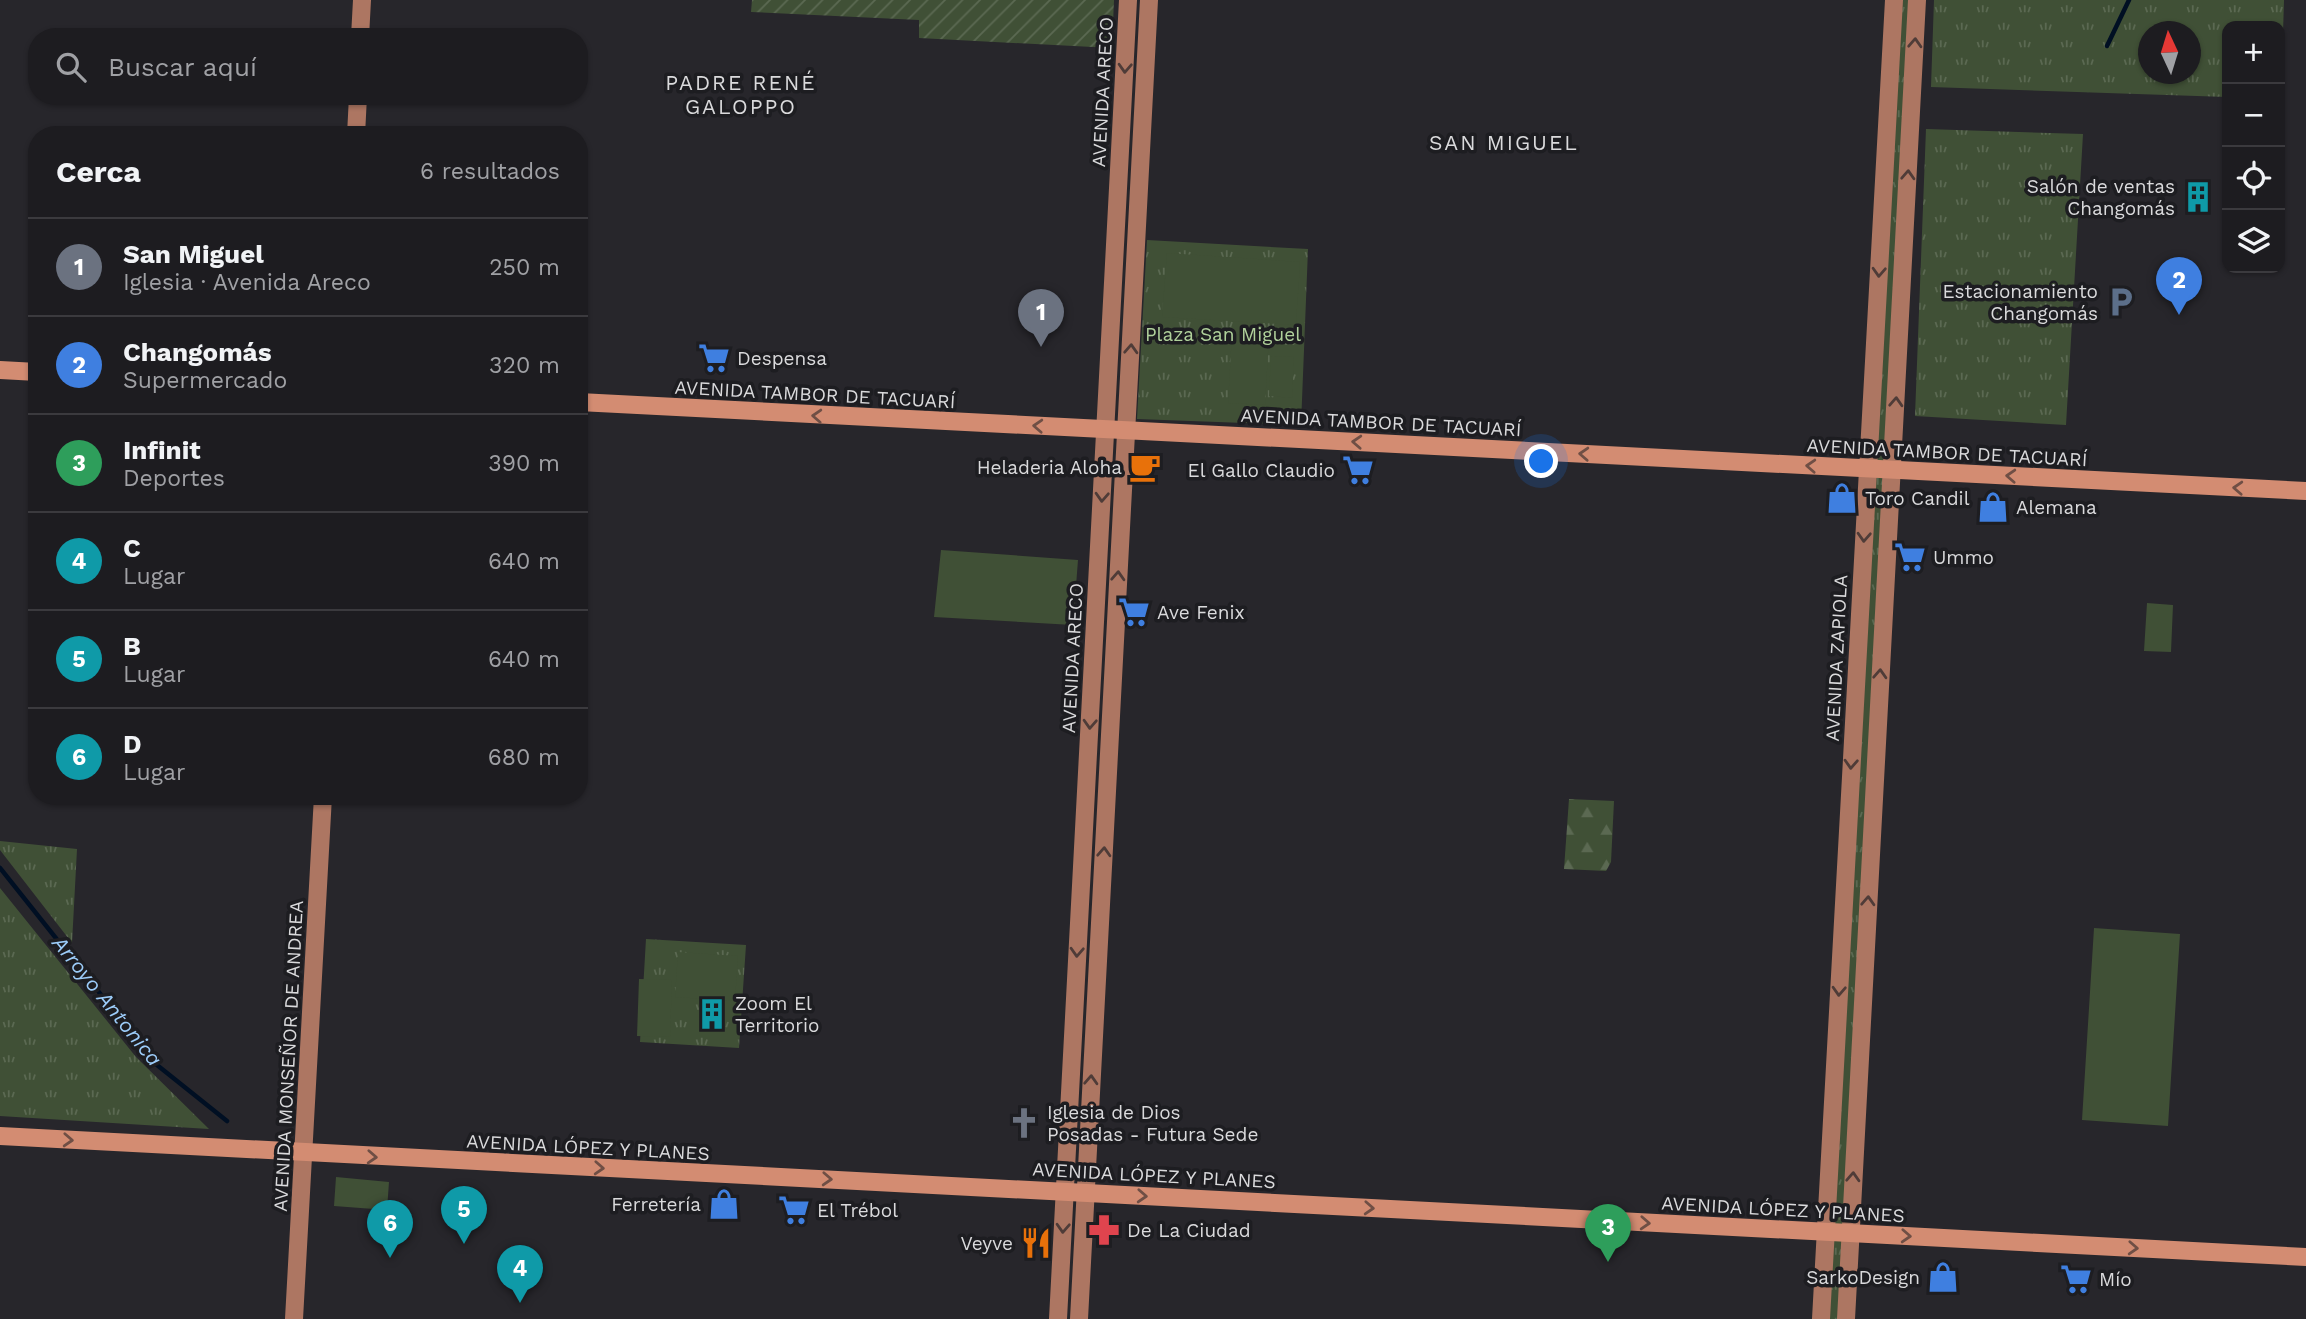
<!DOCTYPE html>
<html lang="es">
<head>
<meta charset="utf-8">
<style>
  :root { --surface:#1d1c20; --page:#2a292d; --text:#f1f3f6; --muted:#a0a1a5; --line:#3b3a3e; --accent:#db2777 }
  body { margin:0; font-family:"Work Sans",sans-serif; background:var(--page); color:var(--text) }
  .controls { position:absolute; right:21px; top:21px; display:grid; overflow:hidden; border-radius:14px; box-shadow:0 2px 5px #0004 }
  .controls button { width:63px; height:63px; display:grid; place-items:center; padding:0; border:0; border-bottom:2px solid var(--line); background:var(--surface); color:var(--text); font:35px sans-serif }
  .compass { position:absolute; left:2138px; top:21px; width:63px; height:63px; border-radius:50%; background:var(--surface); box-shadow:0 2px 5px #0004; rotate:356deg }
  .you { position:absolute; left:1542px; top:462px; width:24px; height:24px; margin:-18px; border:5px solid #fff; border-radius:50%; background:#1a73e8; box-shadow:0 0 0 10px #1a73e833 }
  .badge { display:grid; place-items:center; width:46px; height:46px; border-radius:50%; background:var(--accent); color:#fff; font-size:23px; font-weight:700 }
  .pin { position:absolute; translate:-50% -58px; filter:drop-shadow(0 2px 4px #0008) }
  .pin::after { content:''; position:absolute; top:37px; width:24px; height:21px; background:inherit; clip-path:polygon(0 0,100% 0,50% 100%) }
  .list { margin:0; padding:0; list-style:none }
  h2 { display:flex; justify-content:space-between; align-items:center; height:91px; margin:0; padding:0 28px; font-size:30px }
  h2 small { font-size:23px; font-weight:400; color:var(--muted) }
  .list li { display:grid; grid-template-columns:46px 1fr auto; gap:21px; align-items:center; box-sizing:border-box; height:98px; padding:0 28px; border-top:2px solid var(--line) }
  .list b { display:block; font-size:26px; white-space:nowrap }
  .list p { margin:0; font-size:23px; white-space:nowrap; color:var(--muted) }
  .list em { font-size:23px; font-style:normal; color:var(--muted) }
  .icon { flex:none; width:38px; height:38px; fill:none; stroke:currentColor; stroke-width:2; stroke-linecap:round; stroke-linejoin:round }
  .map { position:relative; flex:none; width:2306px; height:1319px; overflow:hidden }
  .search { position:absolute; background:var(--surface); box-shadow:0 2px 5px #0004; left:28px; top:28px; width:560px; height:77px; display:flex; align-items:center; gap:18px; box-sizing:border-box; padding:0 24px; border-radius:28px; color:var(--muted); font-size:26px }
  .panel { position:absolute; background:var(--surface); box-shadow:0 2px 5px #0004; left:28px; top:126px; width:560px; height:679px; border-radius:28px }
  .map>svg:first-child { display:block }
  .grass { fill:url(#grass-tufts); fill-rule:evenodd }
  .forest { fill:url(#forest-firs) }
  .garden { fill:url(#garden-furrows) }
  .pitch { fill:#405036 }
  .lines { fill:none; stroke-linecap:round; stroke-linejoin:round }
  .stream { stroke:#000f23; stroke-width:4.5 }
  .secondary { stroke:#ad7662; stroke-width:18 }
  .primary { stroke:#d38c72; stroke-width:18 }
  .oneway { stroke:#4f3c38 }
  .oneway2 { stroke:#6f4f45 }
  .labels { text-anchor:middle; stroke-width:7; stroke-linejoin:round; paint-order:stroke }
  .street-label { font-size:19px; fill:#dadadc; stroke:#1d1d21 }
  .poi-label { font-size:19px; fill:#dadadc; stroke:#1d1d21; text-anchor:start }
  .park-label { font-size:19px; fill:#b0d19b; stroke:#1d1d21 }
  .neighbourhood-label { font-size:21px; letter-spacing:2px; fill:#dadadc; stroke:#1d1d21 }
  .water-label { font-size:21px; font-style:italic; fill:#9cccf9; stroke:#1d1d21 }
</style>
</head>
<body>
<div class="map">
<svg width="2306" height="1319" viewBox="0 0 2306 1319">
  <defs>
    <pattern id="grass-tufts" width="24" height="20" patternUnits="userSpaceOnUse" patternTransform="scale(1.75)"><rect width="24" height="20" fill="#405036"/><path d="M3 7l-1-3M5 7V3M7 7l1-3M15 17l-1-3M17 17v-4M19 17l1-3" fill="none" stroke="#5b6952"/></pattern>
    <pattern id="forest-firs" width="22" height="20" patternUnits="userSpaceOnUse" patternTransform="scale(1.75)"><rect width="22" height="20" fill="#405036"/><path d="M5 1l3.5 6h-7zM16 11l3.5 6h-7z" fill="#5b6952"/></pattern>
    <pattern id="garden-furrows" width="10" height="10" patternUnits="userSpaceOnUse" patternTransform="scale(1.75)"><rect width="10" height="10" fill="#405036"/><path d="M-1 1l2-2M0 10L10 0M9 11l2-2" fill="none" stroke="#5b6952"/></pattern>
  </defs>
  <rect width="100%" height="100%" fill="#27262b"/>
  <!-- grass -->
  <path class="grass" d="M1901 0H1909L1838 1319H1827Z
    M1934 0H2284L2281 99 2280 26H2227V97L1931 87ZM2148 32H2190V74H2148Z
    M1926 129 2083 134 2066 425 1915 416Z
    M1147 240 1308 249 1301 425 1137 419Z
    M0 841 77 849 72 943 0 850Z
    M0 888 136 1057 209 1129 0 1116Z
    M646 939 746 945 739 1048 640 1042Z"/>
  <!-- forest -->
  <path class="forest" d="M1569 799 1614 801 1611 862 1606 871 1564 869Z"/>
  <!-- garden -->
  <path class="garden" d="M752 0H1114L1112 48 919 38V20L751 12Z"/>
  <!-- pitch -->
  <path class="pitch" d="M1167 253 1300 262 1296 325 1162 317Z
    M1232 334 1269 336 1265 405 1228 403Z
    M1271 356 1294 357 1292 398 1269 396Z
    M941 550 1078 560 1073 625 934 617Z
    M2147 603 2173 605 2171 652 2144 651Z
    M2094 928 2180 934 2168 1126 2082 1120Z
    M678 952 738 956 735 1001 675 997Z
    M639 979 672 980 670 1037 637 1036Z
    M336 1177 389 1182 387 1210 334 1206Z"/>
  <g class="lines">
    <!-- stream -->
    <path class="stream" d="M2107 46 2129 0
      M0 868 157 1065 227 1121"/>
    <!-- secondary -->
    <path class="secondary" d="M360 37 362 0
      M356 135 358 96
      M294 1319 323 796
      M1058 1319 1128 0
      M1079 1319 1149 0
      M1821 1319 1894 0
      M1846 1319 1917 0"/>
    <!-- primary -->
    <path class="primary" d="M0 370 37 372
      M579 402 2306 491
      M0 1136 2306 1257"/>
  </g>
  <!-- one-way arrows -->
  <defs><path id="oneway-chevron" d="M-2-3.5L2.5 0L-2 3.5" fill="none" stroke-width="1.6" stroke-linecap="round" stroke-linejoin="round" transform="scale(1.75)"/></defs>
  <g class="oneway">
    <use href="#oneway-chevron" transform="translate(1915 43) rotate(-87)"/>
    <use href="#oneway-chevron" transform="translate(1125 68) rotate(93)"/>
    <use href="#oneway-chevron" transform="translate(1908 175) rotate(-87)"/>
    <use href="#oneway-chevron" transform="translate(1879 272) rotate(93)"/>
    <use href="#oneway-chevron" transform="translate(1131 349) rotate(-87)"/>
    <use href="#oneway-chevron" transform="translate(1896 402) rotate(-87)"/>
    <use href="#oneway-chevron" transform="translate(1102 497) rotate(93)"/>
    <use href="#oneway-chevron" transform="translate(1864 537) rotate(93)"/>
    <use href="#oneway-chevron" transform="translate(1118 576) rotate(-87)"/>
    <use href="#oneway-chevron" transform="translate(1880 674) rotate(-87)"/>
    <use href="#oneway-chevron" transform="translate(1090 724) rotate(93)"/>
    <use href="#oneway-chevron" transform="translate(1851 764) rotate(93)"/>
    <use href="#oneway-chevron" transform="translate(1104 852) rotate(-87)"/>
    <use href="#oneway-chevron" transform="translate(1868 901) rotate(-87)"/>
    <use href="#oneway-chevron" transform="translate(1077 952) rotate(93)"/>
    <use href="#oneway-chevron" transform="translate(1839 991) rotate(93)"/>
    <use href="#oneway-chevron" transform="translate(1091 1080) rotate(-87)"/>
    <use href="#oneway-chevron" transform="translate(1853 1177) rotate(-87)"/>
    <use href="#oneway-chevron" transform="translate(1063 1228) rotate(93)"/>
  </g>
  <g class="oneway2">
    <use href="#oneway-chevron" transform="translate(817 416) rotate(-177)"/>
    <use href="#oneway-chevron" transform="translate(1038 426) rotate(-177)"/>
    <use href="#oneway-chevron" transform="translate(1357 442) rotate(-177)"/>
    <use href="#oneway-chevron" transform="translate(1584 454) rotate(-177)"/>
    <use href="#oneway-chevron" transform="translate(1811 466) rotate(-177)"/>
    <use href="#oneway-chevron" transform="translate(2011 476) rotate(-177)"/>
    <use href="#oneway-chevron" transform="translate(2238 488) rotate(-177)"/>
    <use href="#oneway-chevron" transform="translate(68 1140) rotate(3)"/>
    <use href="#oneway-chevron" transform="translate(372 1157) rotate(3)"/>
    <use href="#oneway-chevron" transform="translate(599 1168) rotate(3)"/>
    <use href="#oneway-chevron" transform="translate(827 1179) rotate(3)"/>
    <use href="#oneway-chevron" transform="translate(1142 1196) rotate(3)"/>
    <use href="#oneway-chevron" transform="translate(1369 1208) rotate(3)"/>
    <use href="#oneway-chevron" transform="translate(1645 1223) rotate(3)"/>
    <use href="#oneway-chevron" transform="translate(1906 1236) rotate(3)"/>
    <use href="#oneway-chevron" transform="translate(2133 1248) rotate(3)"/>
  </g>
  <!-- icons -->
  <defs>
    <symbol id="building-bare" viewBox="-9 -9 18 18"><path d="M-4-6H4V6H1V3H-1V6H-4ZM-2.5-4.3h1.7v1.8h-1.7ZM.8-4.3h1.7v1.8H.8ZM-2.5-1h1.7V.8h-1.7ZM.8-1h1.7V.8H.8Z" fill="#0f9aa8" stroke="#1d1d21" stroke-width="2.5" paint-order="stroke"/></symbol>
    <symbol id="parking-bare" viewBox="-9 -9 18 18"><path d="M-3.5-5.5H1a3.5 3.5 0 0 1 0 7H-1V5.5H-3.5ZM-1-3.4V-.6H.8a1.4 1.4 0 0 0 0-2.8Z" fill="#5c6f8a" stroke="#1d1d21" stroke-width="2.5" paint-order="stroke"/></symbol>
    <symbol id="supermarket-bare" viewBox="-9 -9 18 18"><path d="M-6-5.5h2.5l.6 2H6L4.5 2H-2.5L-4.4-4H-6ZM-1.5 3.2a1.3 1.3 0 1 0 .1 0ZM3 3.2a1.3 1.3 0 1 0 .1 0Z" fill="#3f7fe0" stroke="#1d1d21" stroke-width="2.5" paint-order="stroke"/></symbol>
    <symbol id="cafe-bare" viewBox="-9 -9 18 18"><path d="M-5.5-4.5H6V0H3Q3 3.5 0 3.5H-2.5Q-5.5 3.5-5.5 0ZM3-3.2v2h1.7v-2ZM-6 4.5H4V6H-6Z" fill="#e8710a" stroke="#1d1d21" stroke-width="2.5" paint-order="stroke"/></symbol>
    <symbol id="shop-bare" viewBox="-9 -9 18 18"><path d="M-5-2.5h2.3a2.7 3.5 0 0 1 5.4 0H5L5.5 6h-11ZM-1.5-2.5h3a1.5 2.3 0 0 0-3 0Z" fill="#3f7fe0" stroke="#1d1d21" stroke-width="2.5" paint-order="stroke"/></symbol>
    <symbol id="church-bare" viewBox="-9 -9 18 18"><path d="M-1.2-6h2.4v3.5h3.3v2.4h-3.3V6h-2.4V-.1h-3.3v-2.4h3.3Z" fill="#6b7280" stroke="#1d1d21" stroke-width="2.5" paint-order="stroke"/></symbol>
    <symbol id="pharmacy-bare" viewBox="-9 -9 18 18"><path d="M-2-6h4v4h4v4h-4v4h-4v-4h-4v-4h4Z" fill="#e0444e" stroke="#1d1d21" stroke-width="2.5" paint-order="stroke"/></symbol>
    <symbol id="restaurant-bare" viewBox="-9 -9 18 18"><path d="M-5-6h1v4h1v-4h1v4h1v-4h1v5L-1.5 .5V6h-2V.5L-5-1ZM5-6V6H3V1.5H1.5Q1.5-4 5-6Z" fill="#e8710a" stroke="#1d1d21" stroke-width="2.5" paint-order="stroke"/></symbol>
  </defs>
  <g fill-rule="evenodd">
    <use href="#building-bare" x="2176" y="175" width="44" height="44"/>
    <use href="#parking-bare" x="2099" y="280" width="44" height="44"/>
    <use href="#supermarket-bare" x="692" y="336" width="44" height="44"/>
    <use href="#cafe-bare" x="1123" y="445" width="44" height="44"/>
    <use href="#supermarket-bare" x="1336" y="448" width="44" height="44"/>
    <use href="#shop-bare" x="1820" y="476" width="44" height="44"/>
    <use href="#shop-bare" x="1971" y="485" width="44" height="44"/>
    <use href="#supermarket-bare" x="1888" y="535" width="44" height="44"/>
    <use href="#supermarket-bare" x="1112" y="590" width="44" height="44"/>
    <use href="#building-bare" x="690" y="992" width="44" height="44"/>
    <use href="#church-bare" x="1002" y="1101" width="44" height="44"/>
    <use href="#shop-bare" x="702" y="1182" width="44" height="44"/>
    <use href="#supermarket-bare" x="772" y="1188" width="44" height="44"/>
    <use href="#pharmacy-bare" x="1082" y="1208" width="44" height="44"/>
    <use href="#restaurant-bare" x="1014" y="1221" width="44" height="44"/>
    <use href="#shop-bare" x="1921" y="1255" width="44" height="44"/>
    <use href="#supermarket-bare" x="2054" y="1257" width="44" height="44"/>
  </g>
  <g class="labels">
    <!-- street labels -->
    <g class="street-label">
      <text transform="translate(1102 92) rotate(-87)" y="7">AVENIDA ARECO</text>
      <text transform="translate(815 394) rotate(3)" y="7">AVENIDA TAMBOR DE TACUARÍ</text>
      <text transform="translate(1381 422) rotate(3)" y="7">AVENIDA TAMBOR DE TACUARÍ</text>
      <text transform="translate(1947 452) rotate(3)" y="7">AVENIDA TAMBOR DE TACUARÍ</text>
      <text transform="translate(1072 658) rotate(-87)" y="7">AVENIDA ARECO</text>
      <text transform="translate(1836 658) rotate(-87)" y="7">AVENIDA ZAPIOLA</text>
      <text transform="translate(288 1056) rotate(-87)" y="7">AVENIDA MONSEÑOR DE ANDREA</text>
      <text transform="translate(588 1147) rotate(3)" y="7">AVENIDA LÓPEZ Y PLANES</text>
      <text transform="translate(1154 1175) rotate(3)" y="7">AVENIDA LÓPEZ Y PLANES</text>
      <text transform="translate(1783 1209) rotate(3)" y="7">AVENIDA LÓPEZ Y PLANES</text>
    </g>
    <!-- poi labels -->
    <g class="poi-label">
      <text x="2175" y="193" text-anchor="end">Salón de ventas<tspan x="2175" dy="22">Changomás</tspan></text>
      <text x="2098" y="298" text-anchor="end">Estacionamiento<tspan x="2098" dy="22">Changomás</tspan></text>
      <text x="737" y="365">Despensa</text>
      <text x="1122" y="474" text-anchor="end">Heladeria Aloha</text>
      <text x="1335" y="477" text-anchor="end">El Gallo Claudio</text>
      <text x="1865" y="505">Toro Candil</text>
      <text x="2016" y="514">Alemana</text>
      <text x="1933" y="564">Ummo</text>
      <text x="1157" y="619">Ave Fenix</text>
      <text x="735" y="1010">Zoom El<tspan x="735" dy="22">Territorio</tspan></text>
      <text x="1047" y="1119">Iglesia de Dios<tspan x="1047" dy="22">Posadas - Futura Sede</tspan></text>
      <text x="701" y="1211" text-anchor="end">Ferretería</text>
      <text x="817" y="1217">El Trébol</text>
      <text x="1127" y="1237">De La Ciudad</text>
      <text x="1013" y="1250" text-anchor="end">Veyve</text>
      <text x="1920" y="1284" text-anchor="end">SarkoDesign</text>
      <text x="2099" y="1286">Mío</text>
    </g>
    <!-- park labels -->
    <g class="park-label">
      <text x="1223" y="341">Plaza San Miguel</text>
    </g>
    <!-- neighbourhood labels -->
    <g class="neighbourhood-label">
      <text x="741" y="90">PADRE RENÉ<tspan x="741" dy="24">GALOPPO</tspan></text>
      <text x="1504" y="150">SAN MIGUEL</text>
    </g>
    <!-- water labels -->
    <g class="water-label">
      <text transform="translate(107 1001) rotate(51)" y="7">Arroyo Antonica</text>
    </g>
  </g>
</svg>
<div class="controls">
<button>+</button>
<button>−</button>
<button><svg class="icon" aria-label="locate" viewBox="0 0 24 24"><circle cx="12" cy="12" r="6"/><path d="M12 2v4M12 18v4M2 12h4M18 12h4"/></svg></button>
<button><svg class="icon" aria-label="layers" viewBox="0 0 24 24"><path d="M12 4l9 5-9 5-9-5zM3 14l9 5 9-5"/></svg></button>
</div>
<svg class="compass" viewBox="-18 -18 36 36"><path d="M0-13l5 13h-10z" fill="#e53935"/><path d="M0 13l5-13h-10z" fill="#a0a1a5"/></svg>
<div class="you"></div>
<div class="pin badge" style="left:1041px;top:347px;background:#6b7280">1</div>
<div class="pin badge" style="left:2179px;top:315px;background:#3f7fe0">2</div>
<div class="pin badge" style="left:1608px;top:1262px;background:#2e9e5b">3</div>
<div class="pin badge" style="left:520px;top:1303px;background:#0f9aa8">4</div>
<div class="pin badge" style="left:464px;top:1244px;background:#0f9aa8">5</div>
<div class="pin badge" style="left:390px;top:1258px;background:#0f9aa8">6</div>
<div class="search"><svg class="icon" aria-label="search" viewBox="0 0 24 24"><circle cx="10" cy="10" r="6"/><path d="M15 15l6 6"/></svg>Buscar aquí</div>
<section class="panel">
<h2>Cerca<small>6 resultados</small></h2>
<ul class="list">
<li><span class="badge" style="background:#6b7280">1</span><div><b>San Miguel</b><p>Iglesia · Avenida Areco</p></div><em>250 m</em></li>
<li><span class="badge" style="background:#3f7fe0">2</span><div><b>Changomás</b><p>Supermercado</p></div><em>320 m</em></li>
<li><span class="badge" style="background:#2e9e5b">3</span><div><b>Infinit</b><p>Deportes</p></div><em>390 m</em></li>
<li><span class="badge" style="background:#0f9aa8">4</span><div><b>C</b><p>Lugar</p></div><em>640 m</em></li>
<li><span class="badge" style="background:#0f9aa8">5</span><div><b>B</b><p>Lugar</p></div><em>640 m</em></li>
<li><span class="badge" style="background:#0f9aa8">6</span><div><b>D</b><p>Lugar</p></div><em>680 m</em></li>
</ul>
</section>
</div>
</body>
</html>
